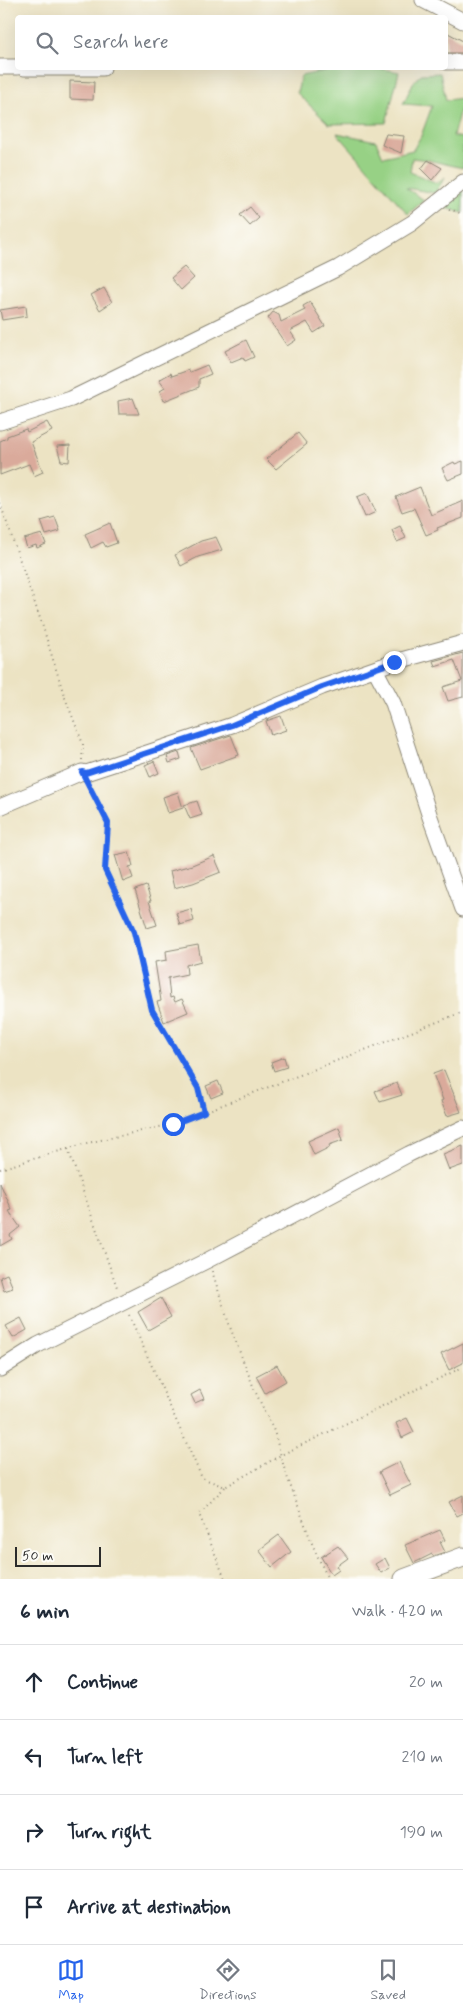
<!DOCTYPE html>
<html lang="en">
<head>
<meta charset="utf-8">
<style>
  :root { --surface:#fff; --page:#f2f2f3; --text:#1f2937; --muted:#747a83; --line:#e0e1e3; --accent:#2563eb }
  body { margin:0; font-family:Mynerve,sans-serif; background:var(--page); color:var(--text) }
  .scale { position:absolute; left:15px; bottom:12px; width:86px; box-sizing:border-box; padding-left:5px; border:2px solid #2b2b2b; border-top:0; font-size:14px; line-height:18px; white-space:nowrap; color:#2b2b2b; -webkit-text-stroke:4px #fdfcf7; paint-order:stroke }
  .stop { position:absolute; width:15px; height:15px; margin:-11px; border:4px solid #2563eb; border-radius:50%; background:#fff }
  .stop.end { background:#2563eb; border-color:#fff; box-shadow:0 1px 5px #0008 }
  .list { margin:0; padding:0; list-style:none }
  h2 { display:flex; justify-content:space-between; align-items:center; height:65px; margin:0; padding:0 20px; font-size:21px }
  h2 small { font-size:16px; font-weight:400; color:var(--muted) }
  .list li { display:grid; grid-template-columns:32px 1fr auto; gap:15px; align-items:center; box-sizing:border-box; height:75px; padding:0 20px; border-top:1px solid var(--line) }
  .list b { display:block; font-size:19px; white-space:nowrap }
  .list em { font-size:16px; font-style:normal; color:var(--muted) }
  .icon { flex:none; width:28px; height:28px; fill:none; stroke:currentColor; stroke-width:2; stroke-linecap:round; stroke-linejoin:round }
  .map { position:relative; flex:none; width:463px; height:1579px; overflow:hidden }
  .search { position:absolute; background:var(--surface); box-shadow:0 5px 20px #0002; left:15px; right:15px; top:15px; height:55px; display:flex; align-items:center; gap:12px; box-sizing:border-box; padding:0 18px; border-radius:5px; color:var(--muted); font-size:19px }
  .sheet { height:365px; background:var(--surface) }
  nav { display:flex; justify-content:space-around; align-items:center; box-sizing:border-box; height:70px; border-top:1px solid var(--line); background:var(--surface); font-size:14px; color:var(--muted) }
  nav a { display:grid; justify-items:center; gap:2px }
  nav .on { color:var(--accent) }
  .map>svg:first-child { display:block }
  .green { fill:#97d185; stroke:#617e58 }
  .building { fill:#daaa9b }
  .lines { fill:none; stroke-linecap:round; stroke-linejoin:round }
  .minor-casing { stroke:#8c8777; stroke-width:17 }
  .major-casing { stroke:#8c8777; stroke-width:21 }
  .path { stroke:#8c8777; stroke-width:2; stroke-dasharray:1 4; stroke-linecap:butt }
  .minor { stroke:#fff; stroke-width:15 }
  .major { stroke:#fff; stroke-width:19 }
  .route { stroke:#2563eb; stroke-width:6 }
</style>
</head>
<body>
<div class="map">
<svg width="463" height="1579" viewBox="0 0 463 1579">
  <rect width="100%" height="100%" fill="#fdfcf7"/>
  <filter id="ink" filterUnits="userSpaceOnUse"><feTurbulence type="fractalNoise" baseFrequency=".02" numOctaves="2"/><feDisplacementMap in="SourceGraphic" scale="10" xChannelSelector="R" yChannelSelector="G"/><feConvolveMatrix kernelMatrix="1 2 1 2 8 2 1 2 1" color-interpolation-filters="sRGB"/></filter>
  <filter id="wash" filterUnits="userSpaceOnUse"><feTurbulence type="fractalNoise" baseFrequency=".0096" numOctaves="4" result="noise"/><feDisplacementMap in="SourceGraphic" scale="20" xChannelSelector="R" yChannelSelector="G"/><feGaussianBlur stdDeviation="1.12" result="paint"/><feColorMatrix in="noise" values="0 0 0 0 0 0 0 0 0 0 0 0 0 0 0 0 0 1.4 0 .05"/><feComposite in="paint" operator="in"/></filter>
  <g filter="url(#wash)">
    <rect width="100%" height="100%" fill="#ece3c3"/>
    <!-- green -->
    <path class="green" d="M338 68H378L399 72 386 123 329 124 297 93 301 76Z
      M440 73 446 100 463 98 453 136 463 138V168L428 160 412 158 410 172 437 183 445 177 435 193 406 188 424 200 408 214 337 133 376 141 383 157 413 150 421 136 432 106 403 104 413 83 421 74Z
      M463 182V213L436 205Z"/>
    <g id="blocks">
      <!-- building -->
      <path class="building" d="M446 32 463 41V53H446Z
        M70 81 94 82 93 100 70 99Z
        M386 134 404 136 401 153 382 145Z
        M428 160 442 168 432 180 421 169Z
        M250 207 259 218 250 226 240 215Z
        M184 267 194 278 181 290 171 278Z
        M104 288 112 302 100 310 91 295Z
        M310 302 325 326 314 333 307 322 290 331 296 340 287 346 268 318 273 312 279 315 281 322 305 310 303 306Z
        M26 306 27 316 2 320 0 310Z
        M246 340 254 357 245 361 243 357 231 362 225 351Z
        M207 365 211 374 199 379V387L164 401 160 391 165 388 159 380 171 373 172 376 189 370 190 372Z
        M133 398 139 414H119L118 401Z
        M47 422 52 431 31 442 43 472 34 476 29 464 0 475V441L7 438V436L26 429 27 432Z
        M298 433 307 444 276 469 266 459Z
        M70 445 69 462 61 461 57 446Z
        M463 461V474L448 480 442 468 454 462 455 464Z
        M420 487 431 515 463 501V518L437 528 438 530 426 535 414 508 402 512 396 497Z
        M367 493 376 512 365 517 357 497Z
        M55 517 60 531 46 535 41 521Z
        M110 523 117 543 106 547 103 542 91 548 85 534Z
        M400 526 406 538 397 542 392 530Z
        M42 534 46 544 37 548 36 545 27 548 24 539Z
        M216 537 222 550 198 557 181 566 175 555 201 541Z
        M463 653V697L448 701 443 687 462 681 454 660 435 666 433 661Z
        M281 716 286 730 271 735 266 721Z
        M231 735 239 755 200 769 191 748Z
        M179 752 181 759 169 763 167 756Z
        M154 761 159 773 150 777 145 765Z
        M178 792 183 808 168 813 163 797Z
        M197 801 202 815 190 819 184 805Z
        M129 852 133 866 129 867 133 878 123 882 115 855Z
        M214 856 221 872 193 883 174 888 170 871 192 865Z
        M146 886 151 901H149L157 925 147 928 135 890Z
        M191 909 194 921 180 925 176 913Z
        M198 945 201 961 186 965 187 974 168 978 170 998 173 997 175 1002 182 999 188 1012 164 1022 157 1002 161 1001 155 962 167 960 166 951Z
        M284 1057 287 1067 274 1071 271 1062Z
        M444 1070 461 1112 447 1116 441 1101 443 1100 433 1074Z
        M218 1081 223 1093 211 1098 206 1086Z
        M397 1083 402 1095 380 1102 375 1091Z
        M339 1127 343 1140 329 1145 330 1147 314 1155 308 1141Z
        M463 1146V1165L449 1170 443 1154Z
        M0 1183 12 1210 9 1211 20 1227 10 1235 12 1239 0 1246Z
        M7 1274 13 1288 4 1291 0 1277Z
        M161 1298 171 1317 148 1330 138 1312Z
        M21 1318 27 1330 13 1338 6 1326Z
        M463 1343V1363L449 1370 441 1354Z
        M277 1365 286 1381 265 1393 256 1376Z
        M200 1390 204 1399 195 1403 191 1395Z
        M407 1418 414 1432 402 1438 396 1423Z
        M399 1462 411 1485 390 1495 379 1472Z
        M463 1495V1513L457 1516 449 1502Z
        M440 1530 445 1540 440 1542 445 1552 433 1556 432 1554 414 1563 405 1545Z
        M279 1535 291 1552 272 1567 259 1550Z
        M338 1546 348 1558 337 1566 339 1570 332 1575 321 1557Z
        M385 1558 390 1568 381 1573 375 1564Z"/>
    </g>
  </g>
  <g filter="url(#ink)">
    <use href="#blocks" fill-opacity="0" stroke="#8c8777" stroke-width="1"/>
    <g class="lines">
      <defs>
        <path id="minor" d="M423 0 463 21
          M446 62H463
          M0 67H18
          M24 68H103
          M0 422 71 399 338 268 412 223 463 182
          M375 669 393 703 430 817 463 909
          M0 807 82 772 86 773 232 725 322 687 394 662 463 643
          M0 1369 38 1345 208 1260 409 1154 463 1128"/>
        <path id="major" d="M404 1579 463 1557"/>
      </defs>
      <!-- minor casing -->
      <use href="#minor" class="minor-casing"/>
      <!-- major casing -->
      <use href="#major" class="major-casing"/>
      <!-- path -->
      <path class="path" d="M449 209 463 214
        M0 503 42 624 64 695 83 744 82 760
        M88 785 108 823 105 870 134 932 152 1010 198 1088 203 1112
        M68 1149 118 1290
        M0 1169 83 1144 173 1124 463 1012
        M212 1271 230 1327 255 1391 274 1431 285 1471 313 1546 328 1579
        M129 1315 202 1478 225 1487 281 1455 463 1367
        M225 1487 199 1514 225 1579"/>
      <!-- minor -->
      <use href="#minor" class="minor"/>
      <!-- major -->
      <use href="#major" class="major"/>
    </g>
  </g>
  <g class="lines" filter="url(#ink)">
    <!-- route -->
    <path class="route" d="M173 1124 204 1112 198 1088 152 1010 134 932 105 870 108 823 82 772 86 773 232 725 322 687 394 662"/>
  </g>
</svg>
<div class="scale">50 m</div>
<div class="stop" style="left:173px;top:1124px"></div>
<div class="stop end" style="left:394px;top:662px"></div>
<div class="search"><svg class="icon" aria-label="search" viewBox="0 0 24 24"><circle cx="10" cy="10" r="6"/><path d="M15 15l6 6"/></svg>Search here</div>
</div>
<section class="sheet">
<h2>6 min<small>Walk · 420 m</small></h2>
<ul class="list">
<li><svg class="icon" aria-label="ahead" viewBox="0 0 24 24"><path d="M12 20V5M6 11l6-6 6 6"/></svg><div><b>Continue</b></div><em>20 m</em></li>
<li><svg class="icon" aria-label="left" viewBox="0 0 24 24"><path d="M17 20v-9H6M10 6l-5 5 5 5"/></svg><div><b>Turn left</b></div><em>210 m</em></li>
<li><svg class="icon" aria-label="right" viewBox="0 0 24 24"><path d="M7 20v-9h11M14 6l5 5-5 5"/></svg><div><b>Turn right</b></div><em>190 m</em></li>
<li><svg class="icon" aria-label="arrive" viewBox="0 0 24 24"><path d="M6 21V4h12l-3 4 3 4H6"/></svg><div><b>Arrive at destination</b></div></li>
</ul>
</section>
<nav>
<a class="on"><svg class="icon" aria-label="map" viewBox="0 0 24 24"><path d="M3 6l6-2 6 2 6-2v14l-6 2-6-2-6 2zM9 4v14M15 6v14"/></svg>Map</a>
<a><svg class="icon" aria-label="directions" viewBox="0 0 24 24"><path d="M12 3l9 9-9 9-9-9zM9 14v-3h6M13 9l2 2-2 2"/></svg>Directions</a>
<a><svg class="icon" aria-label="saved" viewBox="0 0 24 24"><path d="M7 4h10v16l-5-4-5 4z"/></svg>Saved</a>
</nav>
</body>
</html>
